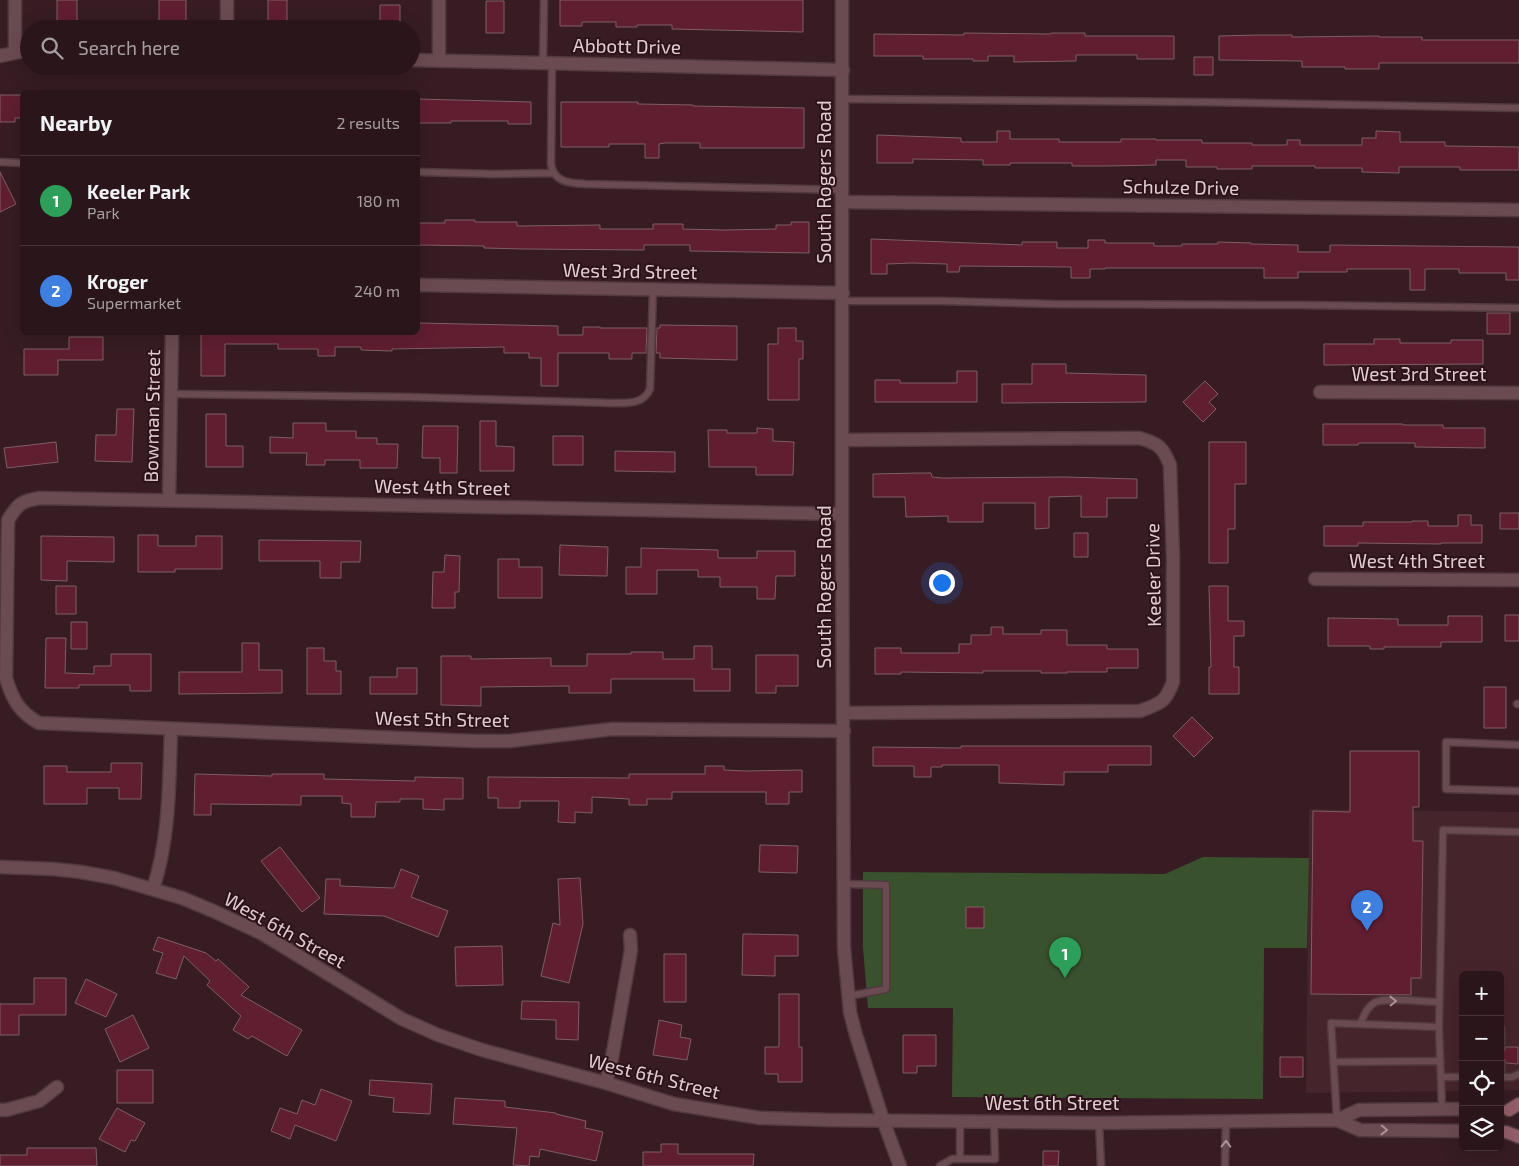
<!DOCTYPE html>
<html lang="en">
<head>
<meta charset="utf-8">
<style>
  :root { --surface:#29151a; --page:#352227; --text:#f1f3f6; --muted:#a59fa2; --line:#453439; --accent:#7c3aed }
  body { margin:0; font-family:"Exo 2",sans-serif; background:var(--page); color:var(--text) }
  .controls { position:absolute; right:15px; bottom:15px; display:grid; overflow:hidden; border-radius:8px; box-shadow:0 5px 20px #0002 }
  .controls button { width:45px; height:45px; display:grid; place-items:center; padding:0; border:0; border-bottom:1px solid var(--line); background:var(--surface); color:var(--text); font:25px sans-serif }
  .you { position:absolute; left:941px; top:582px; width:18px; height:18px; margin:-12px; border:4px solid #fff; border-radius:50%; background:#1a73e8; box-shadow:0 0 0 8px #1a73e833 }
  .badge { display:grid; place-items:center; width:32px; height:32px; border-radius:50%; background:var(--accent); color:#fff; font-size:16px; font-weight:700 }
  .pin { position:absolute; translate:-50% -41px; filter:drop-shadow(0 1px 2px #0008) }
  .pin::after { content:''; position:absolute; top:26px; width:18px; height:15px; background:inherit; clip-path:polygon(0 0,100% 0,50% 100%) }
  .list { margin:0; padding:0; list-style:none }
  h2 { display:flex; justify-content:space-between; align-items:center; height:65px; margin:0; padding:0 20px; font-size:21px }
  h2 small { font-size:16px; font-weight:400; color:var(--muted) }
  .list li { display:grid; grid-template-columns:32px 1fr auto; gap:15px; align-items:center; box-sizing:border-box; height:90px; padding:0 20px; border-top:1px solid var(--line) }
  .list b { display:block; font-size:19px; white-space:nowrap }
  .list p { margin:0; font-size:16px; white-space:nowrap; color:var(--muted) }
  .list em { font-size:16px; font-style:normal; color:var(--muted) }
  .icon { flex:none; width:28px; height:28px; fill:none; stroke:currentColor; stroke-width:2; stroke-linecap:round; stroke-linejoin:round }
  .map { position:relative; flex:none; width:1519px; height:1166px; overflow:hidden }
  .search { position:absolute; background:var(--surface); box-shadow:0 5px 20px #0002; left:20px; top:20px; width:400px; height:55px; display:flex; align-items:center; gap:12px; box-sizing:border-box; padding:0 18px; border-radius:28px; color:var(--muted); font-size:19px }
  .panel { position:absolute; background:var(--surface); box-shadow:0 5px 20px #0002; left:20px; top:90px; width:400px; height:245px; border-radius:8px }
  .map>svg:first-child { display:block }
  .built { fill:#46242c }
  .green { fill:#3a512e }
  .building { fill:#601e31; stroke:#7e5e64 }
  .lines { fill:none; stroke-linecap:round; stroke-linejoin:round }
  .service-casing { stroke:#503a3f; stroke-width:9 }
  .minor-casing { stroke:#503a3f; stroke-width:15 }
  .tertiary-casing { stroke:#503a3f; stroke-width:15 }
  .secondary-casing { stroke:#503a3f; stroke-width:15 }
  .service { stroke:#6a4b51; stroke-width:6 }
  .minor { stroke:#6a4b51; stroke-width:12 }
  .tertiary { stroke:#6a4b51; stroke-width:12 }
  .secondary { stroke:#945e6a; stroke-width:12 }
  .oneway { stroke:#ab9297 }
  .labels { text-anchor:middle; stroke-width:4; stroke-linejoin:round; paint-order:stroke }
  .street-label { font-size:19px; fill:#e0cdd0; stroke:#2d1319 }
</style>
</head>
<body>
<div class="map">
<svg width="1519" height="1166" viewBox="0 0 1519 1166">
  <rect width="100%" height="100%" fill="#371c23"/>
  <!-- built -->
  <path class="built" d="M1309 809 1519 812V1090H1500V975H1463V1091L1306 1093Z"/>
  <!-- green -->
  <path class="green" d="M1203 857 1309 858 1307 948H1264L1263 1099 952 1097 953 1008H868L863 948V872L1165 874Z"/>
  <!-- building -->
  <path class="building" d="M57 0H77V25H57Z
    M159 0H186V25H159Z
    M268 0H287V29H268Z
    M560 0H803V32L672 29V25H637V27H616V22H582V26H560Z
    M486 1H504V33H486Z
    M380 5H400V27H380Z
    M964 33 1051 34V33H1085V36H1174V59H1137V55H1076V61L1014 62V56H988V61H973V59H923V56H874V34L964 35Z
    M1257 35H1292V37L1379 36V37H1422V40H1519V63H1379V69H1345V67H1302V61L1219 60V36Z
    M1194 57H1213V75H1194Z
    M0 95H22V118H15V122H0Z
    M418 99 531 102V124H508V121H451V123H418Z
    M561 102H638V104L693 105V106L804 108V148H700V143H665L659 144V158H645V144H609V147H561Z
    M997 131H1010V139H1059V142H1121V139H1156V140H1202V143H1252V145H1287V140H1300V145H1362V138H1376V131L1400 132V142H1445V146L1519 147V170H1460V167H1399V173L1362 172V168H1315V166H1252V169H1217V167H1186V160H1156V165L1107 166H1072V163H1010V165H983V160L913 159V163H877V135L961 138V142H997Z
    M0 172 16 204 0 212Z
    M445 220H475V222H517V226L600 225V229H653V224H683V229L725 230 776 229V225H791V222H809V253L690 251V245H644V250L525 249 484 248V246L418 245V223H445Z
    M871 239 1022 245V242H1057V248H1088V240H1105V243H1154V246H1182V244H1218V242L1251 243V244L1298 245V252H1330V245L1519 247V280H1506V273H1459V269H1425V290H1410V269H1347V272H1298V278H1264V268H1105V269H1090V278H1071V267L960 266 959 272H947V264L912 263 887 264V274H871Z
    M1487 313H1510V334H1487Z
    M418 323 558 326V335H583V327H600V328H647L646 353H632V359H609V353H558V386H541V358H529V353H504V347L392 349V351L361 350V347H335V356H318V349H278V344H225V376H201V332H418Z
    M660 325 737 326V360L660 358V353H656L657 328H660Z
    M778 328H796V341H803V359H799V400H768V344H778Z
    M69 337H103V360H58V375H24V349H69Z
    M1374 339H1400V343H1451V340H1483V364L1324 365V344H1374Z
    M1032 364H1066V373L1146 375V402L1002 403V384H1032Z
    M957 371H977V402H875V380H900V383H957Z
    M1205 381 1218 394 1209 402 1216 409 1203 422 1183 402Z
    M117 409H134L132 462 95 461 96 435H116Z
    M206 414H226V446H243V467H206Z
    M480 421H496V446L514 447V471H480Z
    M293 423H326V431H356V438H377V444H398L397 468H360V460H325V465H306L307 453H270V437L293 438Z
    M1323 424H1403V425H1443V428H1485V448L1415 447V443H1358V445H1323Z
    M423 426H458L457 473H440V458H422Z
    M757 428 773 429V441L794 442 793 475H756V467H709L708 430H727V433H757Z
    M553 436H583V465H553Z
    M56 442 58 462 7 468 4 448Z
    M1209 442H1246V484H1235V529H1228V563H1209Z
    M615 451 675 452V472L615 471Z
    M918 473H931L932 477 942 478 1066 477 1137 479V498H1107V517H1081V496L1049 497V528L1035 529V503H983V522H948V516L906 517 905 497H873V474Z
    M1500 513H1519V529H1500Z
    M1458 515H1471V525H1482V543H1441V544L1358 543V546H1324V526H1363V522H1412V521H1428V526H1458Z
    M1074 533H1088V557H1074Z
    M138 535H158V546H196V536H222V569H175V572H138Z
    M41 536 114 537V562L67 561V581L41 580Z
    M259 540 361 541 360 562H341V578H320V561H259Z
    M560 545 608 547 607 576 559 575Z
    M641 548 718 550V558H757V551H795V576H776L775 599H757V587H720V577H698V570H657V594H626V567H641Z
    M445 555 460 556 459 592H455V608H432L433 572H444Z
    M498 559H519V567H542V598H498Z
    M56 586H76V614H56Z
    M1209 586H1228V621H1244V636H1234V667H1239V694H1209V667H1211Z
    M1505 615H1519V641H1505Z
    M1448 616H1482V642H1441V647H1384V649H1370V646H1328V618L1398 619V625H1448Z
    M71 622H87V649H71Z
    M991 627H1003V634H1041V630H1067V645H1107V649H1138V668H1107V672H1067V673H1041V671H983V673L901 672V674H875V648H901V653H959V644H971V635H991Z
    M46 638H66L65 673 94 674V666H111V654H151V691H130V685H79V688H45Z
    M242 643H259V670H282V693L179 694V672H242Z
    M694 646H712V669H730V691H694V679H611V693H569V686L481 687V706L441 705V656H471V659L551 658V666H587V654H631V652H663V659H694Z
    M307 648H324V661H336V671H341V694H307Z
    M756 655H798V686H776V693H756Z
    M397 668H417V694H370V677H397Z
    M1484 687H1506V728H1484Z
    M1192 717 1213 738 1194 757 1173 736Z
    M961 746H1151V765H1108V772H1064V785L999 783V765H942V767H931V777H914V766H873V747L961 748Z
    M1350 751H1419V807H1413V841H1423L1421 978H1411V995L1311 994 1313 811 1350 812Z
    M111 763H142L141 799H119V788H87V804H44V766H67V772H111Z
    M705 766H724V770L746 771 802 770V792H789V804H766V792H672V799H647V805H629V799L592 797V813L575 812V823L558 822 559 801H520V808H498V798H488V777L629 778V774H705Z
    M195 774 272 776V774H324V779L415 781V777L463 778V799H444V810L423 809V799H400V802H376L375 817H351V804L342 803V796H301V805L211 804V815H194Z
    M760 845 798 846 797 873 759 872Z
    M280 847 320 898 302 912 261 861Z
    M401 869 419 876 411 897 448 911 438 937 384 916 324 914 326 879H340V886L394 888Z
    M580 878 583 924 569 983 541 976 553 923 560 925 558 879Z
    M966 907H984V928H966Z
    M743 934 798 935V956H775V976L742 975Z
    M158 937 206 953 216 961 218 959 249 987 241 995 302 1030 287 1056 252 1036 248 1039 233 1030 241 1016 207 985 210 981 184 956 176 979 156 973 163 953 153 950Z
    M502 946 503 985 456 986 455 947Z
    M664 954H686V1002H664Z
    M34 978H66V1015H19V1035H0V1004H34Z
    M86 979 117 994 106 1017 75 1003Z
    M779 994H799V1047H802V1082H778V1074H765V1047H779Z
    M522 1001 579 1002 578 1040 556 1039V1020L521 1019Z
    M133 1015 149 1048 120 1062 105 1029Z
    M659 1020 682 1025 680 1037 691 1039 687 1060 653 1055Z
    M903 1035H936V1066H917V1073H903Z
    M1506 1047H1518V1064L1506 1063 1504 1059 1500 1058V1052L1504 1051Z
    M1280 1057H1303V1077H1280Z
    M117 1070H153V1103H117Z
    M370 1080 432 1084 430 1114 393 1112 394 1098 369 1095Z
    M321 1089 352 1101 336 1141 295 1125 290 1139 271 1131 280 1108 297 1114 302 1100 315 1105Z
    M455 1098 505 1101V1107L556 1113V1114L586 1121 585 1128 603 1132 596 1161 540 1149 539 1157 530 1156 529 1166 513 1165 517 1128 453 1124Z
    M117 1108 145 1123 135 1141 131 1140 125 1152 99 1139Z
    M661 1144H678V1154H754L753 1166H643V1152H661Z
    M27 1148H96L97 1166H0V1155H27Z
    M1043 1151H1059L1058 1166H1043Z"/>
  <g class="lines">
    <defs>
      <path id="service" d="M543 63 544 0
        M552 63 551 164C554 183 570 183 585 184L843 190
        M843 99 1204 102 1519 108
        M0 162 22 163
        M418 172 494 174 554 173
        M843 301H941L1052 304 1299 305 1519 308
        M171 394 408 397 612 403C627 403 643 405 650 389L653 290
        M1517 704H1519
        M1519 745 1446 742V789L1519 791
        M844 884 886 885V989L849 996
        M1360 1024C1364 1016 1367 1006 1376 1002 1387 997 1424 1002 1439 1002
        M1439 1027 1442 1109
        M1501 1047V1028
        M1333 1062 1440 1061
        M1501 1063V1077
        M1441 1077H1463
        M1500 1077H1512L1519 1074
        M1337 1120 1331 1023 1439 1027 1443 830 1519 832
        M960 1121V1159
        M1099 1123 1101 1166
        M940 1166 952 1159H995L994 1122
        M1225 1166 1226 1121"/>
      <path id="minor" d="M439 0V61
        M227 29V0
        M15 52V0
        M0 56 29 50
        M411 60 843 70
        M843 202 1519 210
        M418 285 843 293
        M1320 392 1519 393
        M842 440 1139 438C1158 443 1163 447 1170 465L1173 557V682C1165 703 1161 703 1140 711L844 713
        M169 500 172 332
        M842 514 40 498C21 501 18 504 8 520L6 678C12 699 20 713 39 723L474 741H509L612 729 844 731
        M1315 579 1519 580
        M153 889C170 837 169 783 171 729
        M606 1083 612 1058 631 950 630 935
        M0 1110H6L39 1101 57 1087"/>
      <path id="tertiary" d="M842 0V514L844 948 850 1012 856 1035 883 1120 900 1166
        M0 867 53 869 81 872 114 878 182 898 211 910 261 933 402 1019 438 1035 482 1050 606 1083 674 1104 760 1118 829 1120 1099 1123 1337 1120 1359 1110 1463 1109
        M1337 1120 1360 1130 1463 1131"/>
      <path id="secondary" d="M1509 1110 1519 1104
        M1506 1132 1519 1137"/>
    </defs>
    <!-- service casing -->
    <use href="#service" class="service-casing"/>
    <!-- minor casing -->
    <use href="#minor" class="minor-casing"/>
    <!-- tertiary casing -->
    <use href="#tertiary" class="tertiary-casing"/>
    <!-- secondary casing -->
    <use href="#secondary" class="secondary-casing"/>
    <!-- service -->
    <use href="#service" class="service"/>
    <!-- minor -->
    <use href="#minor" class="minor"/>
    <!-- tertiary -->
    <use href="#tertiary" class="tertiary"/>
    <!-- secondary -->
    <use href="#secondary" class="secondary"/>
  </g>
  <!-- one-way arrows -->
  <defs><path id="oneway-chevron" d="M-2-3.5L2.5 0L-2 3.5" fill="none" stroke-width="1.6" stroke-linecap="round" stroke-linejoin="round" transform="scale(1.25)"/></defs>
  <g class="oneway">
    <use href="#oneway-chevron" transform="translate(1393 1001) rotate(-1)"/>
    <use href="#oneway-chevron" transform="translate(1384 1130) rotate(1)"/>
    <use href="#oneway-chevron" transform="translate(1226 1144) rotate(-89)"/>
  </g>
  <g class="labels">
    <!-- street labels -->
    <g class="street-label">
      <text transform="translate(627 46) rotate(1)" y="7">Abbott Drive</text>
      <text transform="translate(824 182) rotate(-90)" y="7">South Rogers Road</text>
      <text transform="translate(1181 187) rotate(1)" y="7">Schulze Drive</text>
      <text transform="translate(630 271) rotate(1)" y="7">West 3rd Street</text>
      <text x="1419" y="381">West 3rd Street</text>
      <text transform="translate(152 416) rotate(-89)" y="7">Bowman Street</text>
      <text transform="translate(442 487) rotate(1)" y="7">West 4th Street</text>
      <text x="1417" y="568">West 4th Street</text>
      <text transform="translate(1153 575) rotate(-91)" y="7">Keeler Drive</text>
      <text transform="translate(824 587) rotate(-90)" y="7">South Rogers Road</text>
      <text transform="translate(442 719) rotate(1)" y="7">West 5th Street</text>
      <text transform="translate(285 930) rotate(29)" y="7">West 6th Street</text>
      <text transform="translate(654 1076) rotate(14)" y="7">West 6th Street</text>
      <text x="1052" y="1110">West 6th Street</text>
    </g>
  </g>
</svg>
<div class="controls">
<button>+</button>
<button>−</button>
<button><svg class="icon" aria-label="locate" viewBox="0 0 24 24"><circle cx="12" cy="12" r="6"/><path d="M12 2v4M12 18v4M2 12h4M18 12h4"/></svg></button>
<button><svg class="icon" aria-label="layers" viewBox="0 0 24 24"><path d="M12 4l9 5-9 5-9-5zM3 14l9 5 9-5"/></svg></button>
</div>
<div class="you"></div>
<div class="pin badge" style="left:1065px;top:978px;background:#2e9e5b">1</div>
<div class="pin badge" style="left:1367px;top:931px;background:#3f7fe0">2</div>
<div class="search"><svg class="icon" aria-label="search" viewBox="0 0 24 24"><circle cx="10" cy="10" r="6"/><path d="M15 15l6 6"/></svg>Search here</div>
<section class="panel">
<h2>Nearby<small>2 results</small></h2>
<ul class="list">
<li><span class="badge" style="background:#2e9e5b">1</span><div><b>Keeler Park</b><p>Park</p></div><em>180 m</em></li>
<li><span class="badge" style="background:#3f7fe0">2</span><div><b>Kroger</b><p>Supermarket</p></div><em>240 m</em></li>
</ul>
</section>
</div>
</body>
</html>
